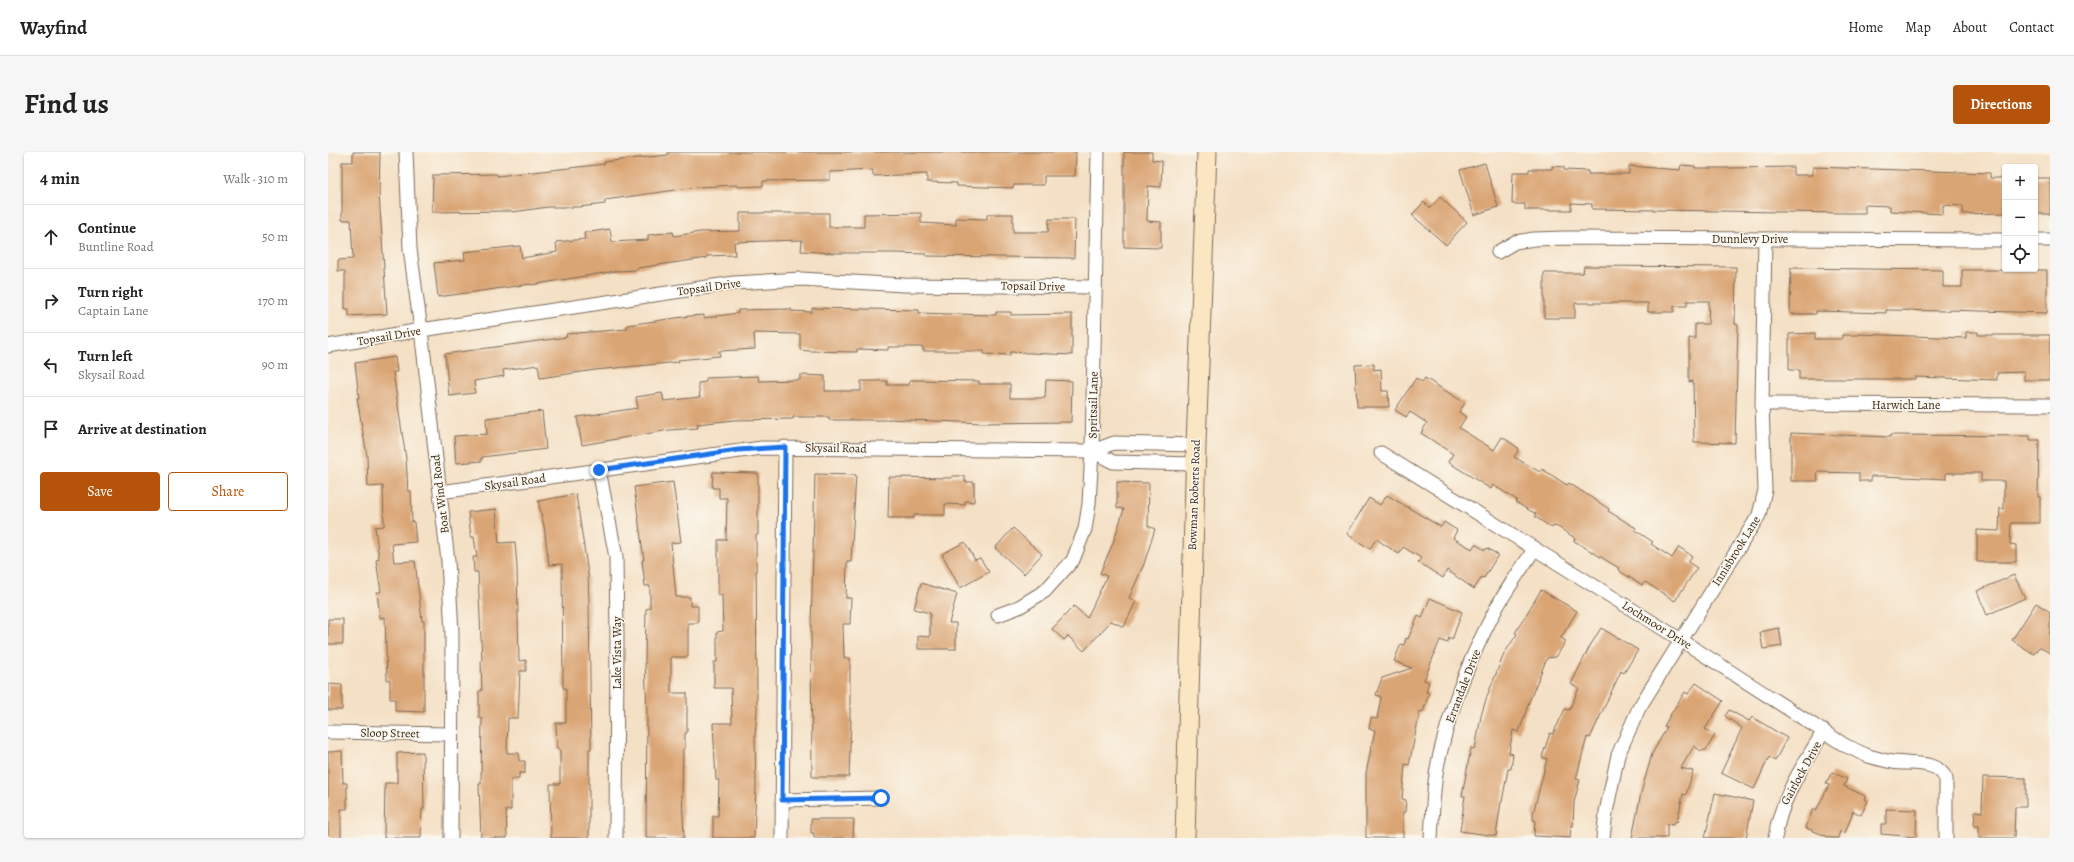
<!DOCTYPE html>
<html lang="en">
<head>
<meta charset="utf-8">
<style>
  :root { --surface:#fff; --page:#f6f6f6; --text:#222; --muted:#767676; --line:#e0e0e0; --accent:#b45309 }
  body { margin:0; font-family:Alegreya,serif; background:var(--page); color:var(--text) }
  .controls { position:absolute; right:12px; top:12px; display:grid; overflow:hidden; border-radius:4px; box-shadow:0 1px 3px #0004 }
  .controls button { width:36px; height:36px; display:grid; place-items:center; padding:0; border:0; border-bottom:1px solid var(--line); background:var(--surface); color:var(--text); font:20px sans-serif }
  .stop { position:absolute; width:12px; height:12px; margin:-9px; border:3px solid #1a73e8; border-radius:50%; background:#fff }
  .stop.end { background:#1a73e8; border-color:#fff; box-shadow:0 1px 4px #0008 }
  .list { margin:0; padding:0; list-style:none }
  h2 { display:flex; justify-content:space-between; align-items:center; height:52px; margin:0; padding:0 16px; font-size:17px }
  h2 small { font-size:13px; font-weight:400; color:var(--muted) }
  .list li { display:grid; grid-template-columns:26px 1fr auto; gap:12px; align-items:center; box-sizing:border-box; height:64px; padding:0 16px; border-top:1px solid var(--line) }
  .list b { display:block; font-size:15px; white-space:nowrap }
  .list p { margin:0; font-size:13px; white-space:nowrap; color:var(--muted) }
  .list em { font-size:13px; font-style:normal; color:var(--muted) }
  .actions { display:flex; gap:8px; padding:12px 16px }
  .actions a { flex:1; padding:9px 0; border:1px solid var(--accent); border-radius:4px; text-align:center; font-size:14px; color:var(--accent) }
  .actions .main { background:var(--accent); color:#fff }
  .icon { flex:none; width:22px; height:22px; fill:none; stroke:currentColor; stroke-width:2; stroke-linecap:round; stroke-linejoin:round }
  .map { position:relative; flex:none; width:1722px; height:686px; overflow:hidden; border-radius:4px }
  header { display:flex; align-items:center; gap:24px; box-sizing:border-box; height:56px; padding:0 20px; background:var(--surface); border-bottom:1px solid var(--line) }
  header strong { font-size:19px }
  nav { display:flex; gap:22px; margin-inline-start:auto; font-size:14px }
  .intro { display:flex; align-items:center; justify-content:space-between; box-sizing:border-box; height:96px; padding:0 24px }
  h1 { margin:0; font-size:28px }
  .button { padding:10px 18px; border-radius:4px; background:var(--accent); color:#fff; font-size:14px; font-weight:700 }
  main { display:flex; gap:24px; padding:0 24px }
  aside { flex:1; background:var(--surface); border-radius:4px; box-shadow:0 1px 3px #0004 }
  .map>svg:first-child { display:block }
  .building { fill:#daa574 }
  .lines { fill:none; stroke-linecap:round; stroke-linejoin:round }
  .street-casing { stroke:#7c6a58; stroke-width:15 }
  .secondary-casing { stroke:#7c6a58; stroke-width:21 }
  .street { stroke:#fff; stroke-width:13 }
  .secondary { stroke:#fbe6c3; stroke-width:19 }
  .route { stroke:#1a73e8; stroke-width:5 }
  .labels { text-anchor:middle; stroke-width:3; stroke-linejoin:round; paint-order:stroke }
  .street-label { font-size:12px; fill:#3b2a1e; stroke:#fbf7ec }
</style>
</head>
<body>
<header>
<strong>Wayfind</strong>
<nav><a>Home</a><a>Map</a><a>About</a><a>Contact</a></nav>
</header>
<div class="intro"><h1>Find us</h1><a class="button">Directions</a></div>
<main>
<aside>
<h2>4 min<small>Walk · 310 m</small></h2>
<ul class="list">
<li><svg class="icon" aria-label="ahead" viewBox="0 0 24 24"><path d="M12 20V5M6 11l6-6 6 6"/></svg><div><b>Continue</b><p>Buntline Road</p></div><em>50 m</em></li>
<li><svg class="icon" aria-label="right" viewBox="0 0 24 24"><path d="M7 20v-9h11M14 6l5 5-5 5"/></svg><div><b>Turn right</b><p>Captain Lane</p></div><em>170 m</em></li>
<li><svg class="icon" aria-label="left" viewBox="0 0 24 24"><path d="M17 20v-9H6M10 6l-5 5 5 5"/></svg><div><b>Turn left</b><p>Skysail Road</p></div><em>90 m</em></li>
<li><svg class="icon" aria-label="arrive" viewBox="0 0 24 24"><path d="M6 21V4h12l-3 4 3 4H6"/></svg><div><b>Arrive at destination</b></div></li>
</ul>
<div class="actions"><a class="main">Save</a><a>Share</a></div>
</aside>
<div class="map">
<svg width="1722" height="686" viewBox="0 0 1722 686">
  <rect width="100%" height="100%" fill="#fbf7ec"/>
  <filter id="ink" filterUnits="userSpaceOnUse"><feTurbulence type="fractalNoise" baseFrequency=".025" numOctaves="2"/><feDisplacementMap in="SourceGraphic" scale="8" xChannelSelector="R" yChannelSelector="G"/><feConvolveMatrix kernelMatrix="1 2 1 2 8 2 1 2 1" color-interpolation-filters="sRGB"/></filter>
  <filter id="wash" filterUnits="userSpaceOnUse"><feTurbulence type="fractalNoise" baseFrequency=".012" numOctaves="4" result="noise"/><feDisplacementMap in="SourceGraphic" scale="16" xChannelSelector="R" yChannelSelector="G"/><feGaussianBlur stdDeviation="0.9" result="paint"/><feColorMatrix in="noise" values="0 0 0 0 0 0 0 0 0 0 0 0 0 0 0 0 0 1.4 0 .05"/><feComposite in="paint" operator="in"/></filter>
  <g filter="url(#wash)">
    <rect width="100%" height="100%" fill="#f4e0c5"/>
    <g id="blocks">
      <!-- building -->
      <path class="building" d="M25 0H52L51 41 59 162 21 164V157H17V119H10V108L25 107 23 68H14V10H25Z
        M340 0H748L747 24H716V33H686L685 36 629 34V31L599 30V22L545 24V18L502 20V28L435 29V34L409 35V33L369 35 277 48V52L251 55H220L185 60 184 59 104 60 105 23 169 22V24L277 12 276 10 301 7 340 3Z
        M796 0H824V8L834 9 833 35 820 34 819 69 833 70V96L796 95Z
        M1157 11 1170 55 1146 63 1132 18Z
        M1353 13 1367 14V16H1403L1465 15V23H1485V15L1662 21V26H1677V61L1635 62V54L1615 53V62L1562 59V54L1537 53V61H1516L1264 57V52L1243 51V58H1197V52H1184L1185 20H1201V17H1224V14L1236 15V18L1260 19V22H1301V14L1352 18Z
        M1707 26H1722V62H1707Z
        M1112 45 1139 70 1118 93 1084 63 1096 50 1102 56Z
        M412 61H501V75H536V62L593 61V71L628 73V66L659 67V62H685V80H720L721 67H747L746 106 598 104V102L566 101H505L473 99 474 88 406 90 407 103 378 104 379 106 309 116V118L288 119 203 133V132L110 145 106 111 137 108 136 100 192 94 194 106 229 100 228 90 257 87 256 81 282 77 284 90 320 88V83L345 80 346 84 372 80 412 79Z
        M1256 114 1408 115 1407 172 1410 173 1407 291 1366 290 1365 229 1361 230V186L1367 187V172H1380L1381 149H1359V154H1346V160H1320V151H1247V166H1216V121H1255Z
        M1463 116 1615 118V135H1634V118H1719V161L1619 158V159L1558 158V161L1488 159V162H1462Z
        M484 156 591 158V161L622 162 668 163V160H683V163L744 162V203L682 200V203L656 202V199H595V195H560V198L529 197V200L481 199 472 198V182L426 181 427 197 391 199 392 204 350 208 351 210 267 218 212 226 210 213 175 218 176 224 146 229 147 241 121 244 117 202 239 185 238 182 299 177V173L362 164 376 163V166L410 161V158L463 157V159L484 160Z
        M1638 180H1650V183H1722V228H1696V220L1669 221V228L1587 225V227H1471V218H1461V182L1487 181V187H1514V183H1531V182L1638 186Z
        M67 205 69 220H65L78 307 80 339H83L84 370H86L88 390 64 392 66 410 87 409 94 469H96V560L67 559V547H62V528H59L57 465 52 466 49 440H53L48 408 51 407 47 375 56 374 55 334 40 335 39 304 29 246H31L27 211Z
        M1046 212V218L1053 217 1054 239H1060L1061 255H1029L1027 213Z
        M472 223 497 224V239H533V229H559V233H581L582 228 651 229V232H682V246H717L718 228 744 229 743 270 655 271 559 267V268H501V265H465V267L406 268 369 272 370 276 341 278 254 293 249 265 310 256 308 245 334 241 336 249 372 245 370 231 378 230V226L430 224 431 229 472 228Z
        M1088 226 1094 230 1097 226 1137 251 1131 260 1138 265 1131 276 1166 298 1174 285 1189 295 1190 299 1186 305 1212 320 1214 317 1239 333 1241 331 1281 357 1280 359 1308 376 1307 378 1325 390 1323 392 1344 406 1351 395 1364 404 1360 410 1369 416 1347 449 1317 430 1314 433 1290 418 1291 416 1246 389 1247 386 1230 375 1225 374 1224 376 1206 364 1208 362 1187 350 1189 348 1165 333 1163 337 1120 310 1125 302 1093 281 1099 271 1082 260 1078 265 1067 258Z
        M214 259 218 297 154 305V309L128 311 126 284 159 282 158 266Z
        M1463 281 1562 285V283L1702 284V288H1711L1710 345H1712V371H1683L1682 392 1688 393V410H1649V378L1671 379 1672 356 1676 357V329H1653V321H1618V327L1556 324H1543V329H1531V321L1489 320 1490 329H1463Z
        M385 320 430 321V383H428L429 557 427 586 428 633 426 686H385V664H390L391 628H388L385 571H404L403 536H386V510H389V480L395 479 394 443H390V388H398L399 346H391V336H384Z
        M487 322 528 323 523 410H519L518 446H523L522 472H515L516 506H522V568H523L521 625H484L483 476Z
        M624 324H637V330H646V350L637 349V353L617 352V363H586V366H560L561 325 624 326Z
        M345 330 353 390 343 391 348 445H362V454H370V471H360V505H343V541H359V581H357V597H355L354 642 356 686H318L319 561 317 510 318 457 322 456V434H317L314 408H316L306 335Z
        M789 330 821 331 820 374 827 377 816 412 801 446 808 449 796 475 783 469 756 499 740 484 736 488 724 477 746 454 759 466 779 424 772 421 785 391 796 357 789 356Z
        M248 342 260 422 261 451 263 597H261V686H223L222 632H232V597H229L228 571H238V536H235L234 412 221 413 216 374 210 349Z
        M1059 343 1113 375 1116 370 1129 378 1125 386 1144 397 1147 392 1157 398 1159 396 1170 403 1156 426 1154 425 1146 437 1119 418 1115 426 1090 410 1093 406 1075 395 1071 402 1048 387 1042 397 1019 382 1041 346 1052 353Z
        M168 357 171 391 187 390 189 415 191 509 198 508V519H192L190 566H180L179 601H191V609H197V621H191V627H183V658H178L179 686H153L151 632H153L154 566H151V539H154L153 509H154L150 420H146L145 405H149L146 385H143L140 360Z
        M685 376 714 402 696 422 667 396Z
        M637 390 647 408 652 406 661 420 632 436 614 402Z
        M1686 423 1697 446 1659 463 1649 439Z
        M593 431 629 442 621 471H628V497H590V484L602 485V461L586 457Z
        M1213 438 1249 459 1233 486 1238 489 1228 505 1219 506 1201 550 1191 580 1185 578 1181 601 1185 602 1183 617H1180L1174 650H1173L1168 684 1132 679 1137 644H1134L1143 596 1147 597 1153 564 1159 544 1176 502 1189 482 1187 481Z
        M1102 446 1134 460 1124 488 1121 486 1119 491 1112 488 1096 528 1101 530 1098 540 1101 541 1095 560 1092 559 1081 613 1077 612 1074 647 1078 648 1077 660H1075V686H1038V621L1047 578 1041 577 1043 566 1049 567 1053 545 1048 543 1054 526 1084 516 1066 509 1073 492 1076 493 1078 486 1080 487 1090 464 1094 466Z
        M1708 451 1722 460V501L1711 495 1706 502 1684 488Z
        M0 467H15V492H0Z
        M1273 476 1310 498 1296 521 1293 519 1262 586 1259 585 1248 627 1252 628 1246 650 1245 674H1243L1242 686 1206 684 1207 668H1205V662L1219 607 1214 605 1222 581 1225 582 1237 557 1241 558 1251 536 1243 532 1262 494Z
        M1451 476 1454 494 1435 497 1432 480Z
        M1368 531 1395 549 1377 577 1387 583 1378 598 1373 599 1366 594 1353 616 1365 619 1358 643 1355 642 1349 670 1347 669 1346 673 1339 672V686H1304L1313 641 1324 602 1339 575 1336 574 1344 560 1357 540 1360 542Z
        M0 532 14 533V558H0Z
        M1401 558 1421 569 1424 565 1459 586 1447 609 1441 605 1426 637 1393 621 1414 576 1397 564Z
        M14 599 15 631H19V657H13V686H0V600Z
        M95 600 96 657H94L93 686H56L57 631H69V601Z
        M1504 620 1519 627 1516 634 1539 645 1537 647 1540 649 1533 663 1525 659 1517 681 1512 679 1510 686H1503L1478 676 1485 657 1488 659 1501 633 1498 631Z
        M1655 625 1698 626V655H1687L1686 686H1651V674H1646L1647 659 1654 660Z
        M1387 641 1425 649 1418 686H1377Z
        M1558 657 1589 658 1588 685 1553 682V672H1558Z
        M483 667H526L525 686H486V681H483Z"/>
    </g>
  </g>
  <g filter="url(#ink)">
    <use href="#blocks" fill-opacity="0" stroke="#7c6a58" stroke-width="1"/>
    <g class="lines">
      <defs>
        <path id="street" d="M78 0 82 97 93 178 120 409 124 481 123 686
          M1707 88H1722
          M1170 100 1187 90 1206 87 1237 86 1677 88
          M0 194 93 178 406 131 473 127 576 133 767 135
          M1434 252 1722 253
          M1053 301 1353 488 1518 594C1527 597 1535 603 1544 605 1551 607 1558 609 1565 610 1583 613 1609 607 1618 627V686
          M867 312 785 310 764 299 786 291 868 293
          M271 318 288 405 289 487 288 686
          M112 340 434 296 764 299
          M670 463 691 455 717 439 745 408 757 377 761 352 764 299 770 0
          M0 580 123 582
          M454 648 553 646
          M454 686 457 295
          M1103 686C1105 658 1105 629 1112 602 1124 551 1144 501 1169 455 1180 435 1194 416 1207 396
          M1275 686 1278 660 1290 603 1311 556 1431 363 1437 338 1434 252 1437 87
          M1447 686C1453 646 1475 613 1496 579"/>
        <path id="secondary" d="M857 686 868 293 879 0"/>
      </defs>
      <!-- street casing -->
      <use href="#street" class="street-casing"/>
      <!-- secondary casing -->
      <use href="#secondary" class="secondary-casing"/>
      <!-- street -->
      <use href="#street" class="street"/>
      <!-- secondary -->
      <use href="#secondary" class="secondary"/>
    </g>
  </g>
  <g class="lines" filter="url(#ink)">
    <!-- route -->
    <path class="route" d="M271 318 410 298 457 295 454 648 553 646"/>
  </g>
  <g class="labels">
    <!-- street labels -->
    <g class="street-label">
      <text x="1422" y="91">Dunnlevy Drive</text>
      <text transform="translate(705 134) rotate(1)" y="4">Topsail Drive</text>
      <text transform="translate(381 135) rotate(-8)" y="4">Topsail Drive</text>
      <text transform="translate(61 184) rotate(-10)" y="4">Topsail Drive</text>
      <text transform="translate(765 253) rotate(-89)" y="4">Spritsail Lane</text>
      <text x="1578" y="257">Harwich Lane</text>
      <text transform="translate(508 296) rotate(1)" y="4">Skysail Road</text>
      <text transform="translate(187 330) rotate(-8)" y="4">Skysail Road</text>
      <text transform="translate(112 342) rotate(-97)" y="4">Boat Wind Road</text>
      <text transform="translate(866 343) rotate(-88)" y="4">Bowman Roberts Road</text>
      <text transform="translate(1408 399) rotate(-58)" y="4">Innisbrook Lane</text>
      <text transform="translate(1329 473) rotate(32)" y="4">Lochmoor Drive</text>
      <text transform="translate(289 501) rotate(-90)" y="4">Lake Vista Way</text>
      <text transform="translate(1135 534) rotate(-69)" y="4">Errandale Drive</text>
      <text transform="translate(62 581) rotate(1)" y="4">Sloop Street</text>
      <text transform="translate(1473 621) rotate(-61)" y="4">Gairlock Drive</text>
    </g>
  </g>
</svg>
<div class="controls">
<button>+</button>
<button>−</button>
<button><svg class="icon" aria-label="locate" viewBox="0 0 24 24"><circle cx="12" cy="12" r="6"/><path d="M12 2v4M12 18v4M2 12h4M18 12h4"/></svg></button>
</div>
<div class="stop" style="left:553px;top:646px"></div>
<div class="stop end" style="left:271px;top:318px"></div>
</div>
</main>
</body>
</html>
